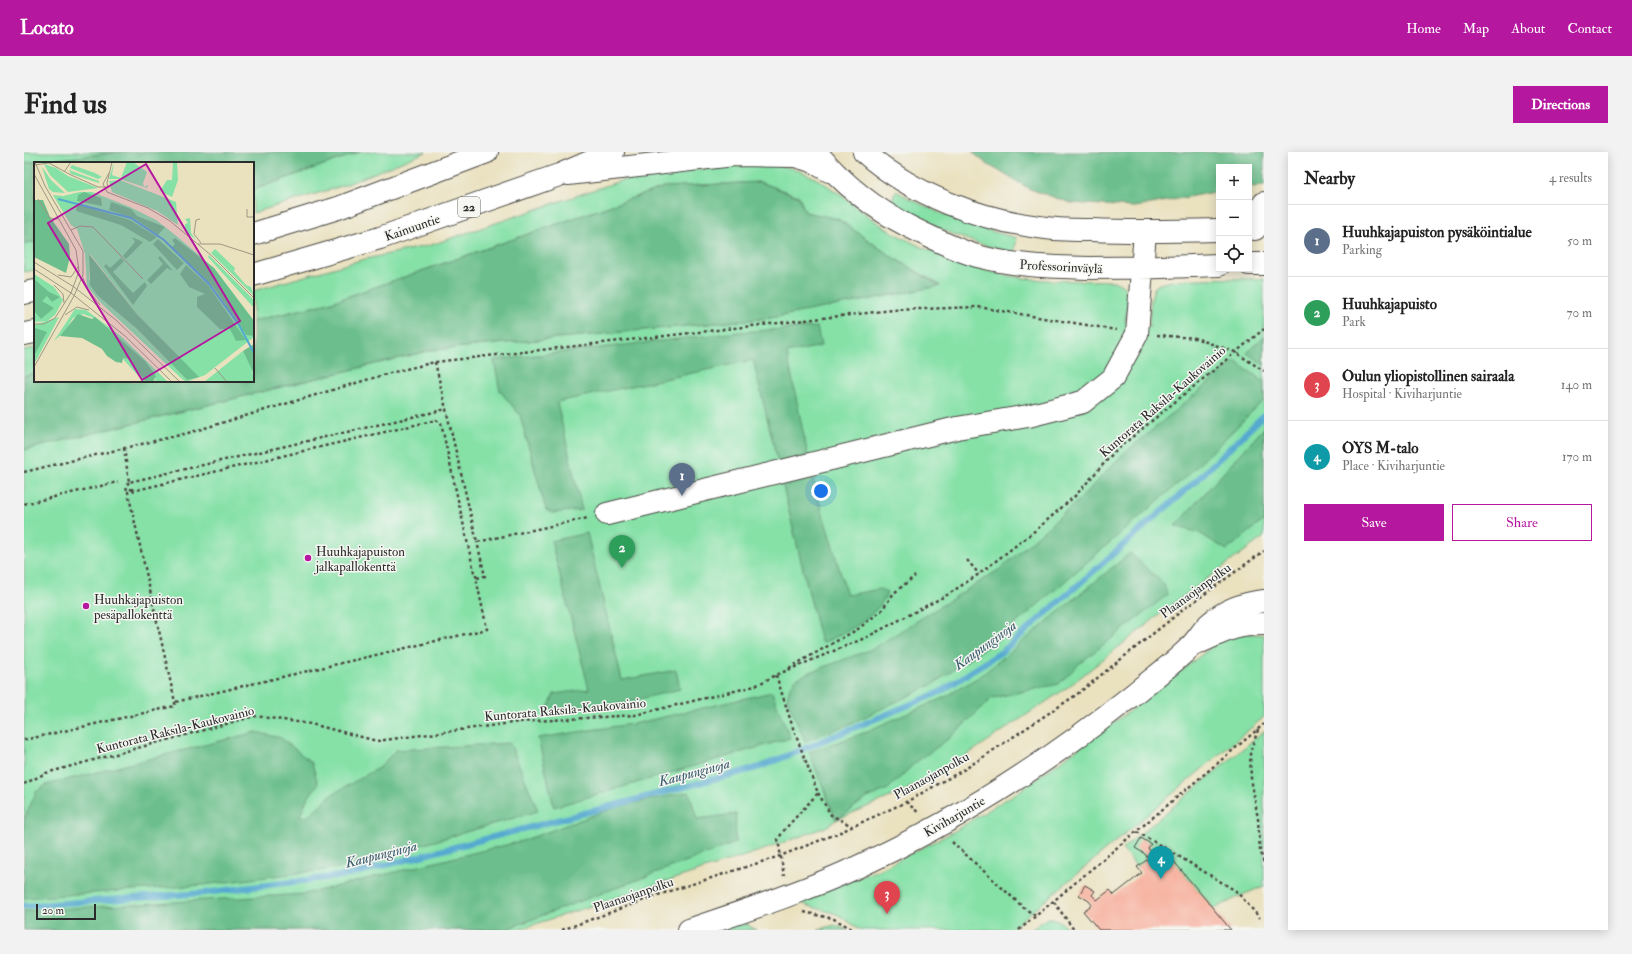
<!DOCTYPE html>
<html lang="en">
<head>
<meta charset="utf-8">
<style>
  :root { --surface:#fff; --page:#f2f2f2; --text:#222; --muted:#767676; --line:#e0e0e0; --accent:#b5179e }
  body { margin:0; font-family:"IM FELL Double Pica",serif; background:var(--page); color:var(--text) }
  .controls { position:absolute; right:12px; top:12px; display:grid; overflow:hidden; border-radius:0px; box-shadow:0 2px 10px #0003 }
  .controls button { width:36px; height:36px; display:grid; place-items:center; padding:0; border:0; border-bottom:1px solid var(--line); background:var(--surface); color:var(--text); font:20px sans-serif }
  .scale { position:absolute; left:12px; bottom:10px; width:60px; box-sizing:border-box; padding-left:4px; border:2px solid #2b2b2b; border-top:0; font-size:11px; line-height:14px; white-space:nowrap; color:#2b2b2b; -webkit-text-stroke:3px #f6f6f2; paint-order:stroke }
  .you { position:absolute; left:797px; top:339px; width:14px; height:14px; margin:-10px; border:3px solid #fff; border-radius:50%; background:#1a73e8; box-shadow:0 0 0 6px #1a73e833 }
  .badge { display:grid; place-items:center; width:26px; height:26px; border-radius:50%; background:var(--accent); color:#fff; font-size:13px; font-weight:700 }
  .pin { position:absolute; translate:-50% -33px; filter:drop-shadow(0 1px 2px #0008) }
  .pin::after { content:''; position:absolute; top:21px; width:14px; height:12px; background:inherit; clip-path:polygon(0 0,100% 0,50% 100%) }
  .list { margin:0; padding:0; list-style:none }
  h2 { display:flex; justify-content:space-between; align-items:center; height:52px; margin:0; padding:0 16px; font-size:17px }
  h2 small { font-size:13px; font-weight:400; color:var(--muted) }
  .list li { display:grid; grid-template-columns:26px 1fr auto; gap:12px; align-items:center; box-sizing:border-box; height:72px; padding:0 16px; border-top:1px solid var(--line) }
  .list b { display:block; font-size:15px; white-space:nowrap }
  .list p { margin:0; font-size:13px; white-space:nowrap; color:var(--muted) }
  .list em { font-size:13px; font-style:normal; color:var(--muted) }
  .actions { display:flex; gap:8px; padding:12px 16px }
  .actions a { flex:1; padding:9px 0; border:1px solid var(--accent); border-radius:0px; text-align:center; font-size:14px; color:var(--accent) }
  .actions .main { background:var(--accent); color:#fff }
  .icon { flex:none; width:22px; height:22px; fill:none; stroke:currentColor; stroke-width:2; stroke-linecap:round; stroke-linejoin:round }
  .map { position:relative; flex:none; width:1240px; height:778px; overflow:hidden; border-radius:0px }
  header { display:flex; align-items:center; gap:24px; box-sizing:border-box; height:56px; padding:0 20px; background:var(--accent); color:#fff }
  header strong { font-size:19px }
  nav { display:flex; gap:22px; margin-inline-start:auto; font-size:14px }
  .intro { display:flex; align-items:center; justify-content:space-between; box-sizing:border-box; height:96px; padding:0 24px }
  h1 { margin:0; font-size:28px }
  .button { padding:10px 18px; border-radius:0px; background:var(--accent); color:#fff; font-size:14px; font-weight:700 }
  main { display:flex; gap:24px; padding:0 24px }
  aside { flex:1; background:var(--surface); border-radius:0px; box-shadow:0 2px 10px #0003 }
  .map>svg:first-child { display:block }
  .green { fill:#86e1a7; stroke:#588669 }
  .forest { fill:#6cbf8c; stroke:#4c755c }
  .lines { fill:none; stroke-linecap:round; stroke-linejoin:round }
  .stream { stroke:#54a9d0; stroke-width:6 }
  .building { fill:#f7ab97 }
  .minor-casing { stroke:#484641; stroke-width:24 }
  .highway-casing { stroke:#484641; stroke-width:24 }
  .path { stroke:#484641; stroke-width:2.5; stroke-dasharray:3 3; stroke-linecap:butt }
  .minor { stroke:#fff; stroke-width:22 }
  .highway { stroke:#fff; stroke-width:22 }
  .poi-dot { fill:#b5179e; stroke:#f6f6f2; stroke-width:1.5 }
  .labels { text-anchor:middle; stroke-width:3; stroke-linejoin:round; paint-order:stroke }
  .shield { fill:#f6f6f2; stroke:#686867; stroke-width:1 }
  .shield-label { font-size:12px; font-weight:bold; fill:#2b2b2b }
  .street-label { font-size:13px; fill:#2b2b2b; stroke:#f6f6f2 }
  .poi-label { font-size:13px; fill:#2b2b2b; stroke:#f6f6f2; text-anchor:start }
  .water-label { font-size:14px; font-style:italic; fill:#3b5d6d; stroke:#f6f6f2 }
  .inset-river { fill:none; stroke:#54a9d0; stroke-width:2 }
  .inset-road { fill:none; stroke:#9e9884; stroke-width:1 }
  .view { fill:#b5179e; fill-opacity:0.15; stroke:#b5179e; stroke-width:2 }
  .inset-edge { fill:none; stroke:#2b2b2b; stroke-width:2 }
</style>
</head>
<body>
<header>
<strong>Locato</strong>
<nav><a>Home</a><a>Map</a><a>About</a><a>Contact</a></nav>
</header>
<div class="intro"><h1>Find us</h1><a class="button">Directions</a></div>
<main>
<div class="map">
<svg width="1240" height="778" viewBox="0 0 1240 778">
  <rect width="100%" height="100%" fill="#f6f6f2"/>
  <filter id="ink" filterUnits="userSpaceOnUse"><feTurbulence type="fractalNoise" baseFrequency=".025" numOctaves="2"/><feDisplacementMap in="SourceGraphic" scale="8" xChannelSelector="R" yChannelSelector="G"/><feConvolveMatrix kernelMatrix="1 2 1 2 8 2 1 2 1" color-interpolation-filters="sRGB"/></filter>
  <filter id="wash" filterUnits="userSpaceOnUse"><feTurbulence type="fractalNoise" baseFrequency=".012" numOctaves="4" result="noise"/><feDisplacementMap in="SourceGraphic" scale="16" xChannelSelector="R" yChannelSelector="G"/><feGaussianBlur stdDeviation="0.9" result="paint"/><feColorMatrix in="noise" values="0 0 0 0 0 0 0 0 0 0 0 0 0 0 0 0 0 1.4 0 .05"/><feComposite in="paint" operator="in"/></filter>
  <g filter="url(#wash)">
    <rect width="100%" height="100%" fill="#eae1bf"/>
    <!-- green -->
    <path class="green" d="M5 0H97L0 11V1Z
      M336 0H402L321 33 229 61V38Z
      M740 11C754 13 768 15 781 21 813 35 840 65 872 82 912 104 955 120 1000 126 1029 130 1060 128 1089 129 1110 135 1104 152 1101 169L1126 175 1125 170C1126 162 1126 140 1132 134 1144 124 1220 127 1240 127V385L1154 448 1044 535 937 607 878 640 812 668 802 675 739 698 493 778H0V298L408 198 746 166 916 133 868 105 814 67 781 60 775 44 736 30 640 35 305 151 229 169V139L337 108 407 93 596 29 625 22Z
      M872 39C912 62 949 75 993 86L990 101 953 91 930 83 907 72 867 50Z
      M11 90V118L0 120V91Z
      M11 196V221L0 224V198Z
      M1218 481 1240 483V565L986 778H837L813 762 785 754 773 749 859 716 929 680 997 638 1111 555 1199 486Z
      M1240 579V734L1216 744 1190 757 1138 695 1129 702 1124 696 1126 692 1118 687 1121 702 1124 707 1113 715 1098 697Z
      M1023 766 1034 768 1046 778H1007Z
      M719 770 732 778H695Z
      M810 773 824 778H794Z"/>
    <!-- forest -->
    <path class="forest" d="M97 0H336L229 38V11H11V90L0 91V11Z
      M948 0H1240V34L1225 35V15H1195V39L1111 55 1047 51 1006 37 963 12Z
      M736 30 775 45 781 60 814 67 868 105 916 134 746 166 408 198 0 298V224L11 221V229H229V169L305 151 640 35Z
      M793 175 797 194 763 201 784 304 754 311 729 208 533 250 558 358 528 361 522 358 496 263 476 239 470 208 715 180Z
      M1240 184V213L1223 201Z
      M1211 209 1240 230V248L1164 323 974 487 909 532 828 571 781 589 763 547 766 535 772 527 784 521 848 497 976 417 1056 347 1097 304Z
      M1240 276V368L1203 398 1175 381 1151 374Z
      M788 325 823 443 856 437 863 441C853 466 821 481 798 491L796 487 758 331Z
      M563 381 598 528 652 518 656 537 595 552 523 559 530 542 565 537 527 389Z
      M1106 401 1140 432 1143 443 1056 511 1035 532 968 546 927 585 891 611 864 637 843 646 812 668 785 600 834 583 921 545 958 523Z
      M748 540 766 586 530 655 514 586 614 571Z
      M232 580 257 586 288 611 294 632 283 647 276 664 283 665 307 643 356 615 372 598 486 591 514 659 322 715 179 733 0 746V668L12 640 22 633Z
      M665 640 673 667 712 662 711 691 480 778H0V759L281 742 498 689 595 654Z"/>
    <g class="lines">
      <!-- stream -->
      <path class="stream" d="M0 754 180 741 324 723 736 615 916 540 979 499 1172 329 1240 263"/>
    </g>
    <g id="blocks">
      <!-- building -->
      <path class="building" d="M1117 686 1127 692 1124 696 1129 702 1138 695 1207 778H1075L1059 759 1068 753 1065 749 1055 743 1061 733 1071 739 1068 743 1073 748 1086 738 1090 743 1118 721 1113 715 1124 707 1121 702 1111 696Z"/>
    </g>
  </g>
  <g filter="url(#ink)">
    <use href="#blocks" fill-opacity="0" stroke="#484641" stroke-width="1"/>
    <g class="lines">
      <defs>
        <path id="minor" d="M792 0C818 31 850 57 886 75 908 86 930 97 953 104 990 114 1027 115 1065 116 1108 116 1151 115 1195 113
          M840 0C890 44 956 68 1022 76 1037 78 1053 78 1068 78 1110 80 1152 79 1195 78
          M544 22 710 3 771 4 788 9 805 19
          M1231 77 1235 60 1240 51
          M1225 112H1240
          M583 362 933 276 1004 264 1059 250 1089 226 1113 182 1121 80
          M1174 491C1199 480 1212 472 1240 472
          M665 778C720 759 776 741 829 717 930 671 1025 610 1111 541 1129 526 1149 512 1166 495 1173 488 1178 479 1185 472 1201 458 1219 451 1240 449"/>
        <path id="highway" d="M229 82 314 56 463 0
          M229 123 356 86 535 23 589 0
          M0 141 11 139
          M0 182 11 180"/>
      </defs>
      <!-- minor casing -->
      <use href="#minor" class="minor-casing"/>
      <!-- highway casing -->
      <use href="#highway" class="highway-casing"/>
      <!-- path -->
      <path class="path" d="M1133 183 1171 186 1211 200 1240 219
        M411 210 453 390 564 366
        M100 296 105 330 423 257
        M0 320 164 281 315 236 366 221 411 210 869 158 954 155 1092 178
        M105 330 102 334 103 338 108 337 110 338
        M0 352 94 330
        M943 408 955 422
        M453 426 461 424 453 390
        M765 516 834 477 857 459 870 441 891 424
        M752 523 769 576 794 641 761 677 754 687 760 724
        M1234 578 1226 600 1227 626 1234 667 1236 699 1240 711
        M0 588 151 554V550L104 340 412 268 417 271 450 420 453 426V431L463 477 151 550
        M0 632 22 621 231 564 287 572 353 589 495 570 611 563 731 534 752 523 841 486 923 443 955 422 1012 378 1052 343 1091 299 1240 177
        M794 641 807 663 828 674
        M882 650 895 661
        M1113 680 1146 699 1212 739 1236 766
        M928 690 1000 756 1012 764
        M1030 750 1050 778
        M780 760 810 767 830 778
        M538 778 634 743 756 704 812 682 882 650 941 617 1052 543 1160 457 1240 399
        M995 778 1240 572"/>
      <!-- minor -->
      <use href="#minor" class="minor"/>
      <!-- highway -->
      <use href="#highway" class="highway"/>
    </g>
  </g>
  <!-- markers -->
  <g class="poi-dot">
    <circle cx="284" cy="406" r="4"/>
    <circle cx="62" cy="454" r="4"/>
  </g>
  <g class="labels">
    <!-- shield labels -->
    <rect class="shield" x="434" y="45" width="22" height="20" rx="3"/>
    <g class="shield-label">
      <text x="445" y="59">22</text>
    </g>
    <!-- street labels -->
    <g class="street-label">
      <text transform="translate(388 75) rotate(-19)" y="5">Kainuuntie</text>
      <text transform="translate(1037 114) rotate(3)" y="5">Professorinväylä</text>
      <text transform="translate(1138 249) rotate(-41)" y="5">Kuntorata Raksila-Kaukovainio</text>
      <text transform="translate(1171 438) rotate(-36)" y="5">Plaanaojanpolku</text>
      <text transform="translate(541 557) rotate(-5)" y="5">Kuntorata Raksila-Kaukovainio</text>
      <text transform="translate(151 577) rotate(-14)" y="5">Kuntorata Raksila-Kaukovainio</text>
      <text transform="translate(907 623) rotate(-29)" y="5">Plaanaojanpolku</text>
      <text transform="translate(930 664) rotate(-30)" y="5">Kiviharjuntie</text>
      <text transform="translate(609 742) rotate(-19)" y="5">Plaanaojanpolku</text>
    </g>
    <!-- poi labels -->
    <g class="poi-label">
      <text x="292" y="404">Huuhkajapuiston<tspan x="292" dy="15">jalkapallokenttä</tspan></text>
      <text x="70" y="452">Huuhkajapuiston<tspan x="70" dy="15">pesäpallokenttä</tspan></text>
    </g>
    <!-- water labels -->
    <g class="water-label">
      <text transform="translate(961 493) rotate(-36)" y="5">Kaupunginoja</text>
      <text transform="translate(670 620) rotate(-15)" y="5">Kaupunginoja</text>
      <text transform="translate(357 702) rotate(-14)" y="5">Kaupunginoja</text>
    </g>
  </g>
  <!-- overview -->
  <g transform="translate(10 10)">
    <rect width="220" height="220" fill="#eae1bf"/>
    <path d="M80 0 78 13 87 16 93 0H99L113 10 109 21 110 25 114 23 113 26 86 17H75ZM139 0H143L144 18 138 35 126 29 133 18H138ZM10 2 22 6 34 14 64 26 34 30 16 13ZM38 3 61 11 68 15 64 17 36 6ZM8 5 17 18 31 31 19 30 15 27ZM35 8 65 19V21L37 12ZM86 18 142 40 144 63 123 49 78 30 75 19ZM46 30H58L96 45 122 58 140 72 180 106 220 159V175L171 213 152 220 147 216 66 140 53 124 51 92 43 67 37 63 19 33 29 34ZM56 92 102 151 164 215 153 218 104 168 64 134 55 117ZM156 56 157 71 162 78 151 69V62L154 61 151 57ZM181 87 201 106 200 109 212 123 217 125 220 134 177 91ZM175 93 220 138V146L174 95ZM0 112 20 125 29 138 21 153 13 159 0 160ZM41 147 52 148 88 175 134 220H119L122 217 62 157 49 152 39 156 31 169 20 179ZM25 155 4 195 0 202V163ZM209 189 218 206 220 220H170ZM88 196 94 197 112 220H110Z" fill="#86e1a7" fill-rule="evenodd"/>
    <path d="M50 30 67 36 68 44 43 39 44 33ZM0 38H9L16 55 35 82 36 95 32 111 0 95ZM77 40 97 47 103 54 131 65 124 73 101 57 75 48ZM43 42 96 58 123 75 116 80 87 63 42 49ZM98 75 109 80 92 97 89 94 101 80ZM141 76 180 106 220 159V174L212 173 180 126 138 85 141 82 138 78ZM124 77 150 101 143 108 119 82ZM55 92 102 151 165 215 153 218 104 168 64 134 56 123ZM126 94 139 109 133 106 117 122 113 118 129 102 124 96ZM87 96 90 99 79 110 99 131 111 120 113 124 99 143 70 104 72 102 76 106ZM152 103 174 123 212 178 202 179 196 167H186L163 145V135L171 132 155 125 146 112ZM0 117 15 130 26 135 18 140 13 134 8 139 20 146 7 157 0 149ZM44 152 58 157 61 155 111 199 122 214 119 220H112L94 197 89 196 88 201 82 200 73 194 68 187 48 176 26 174ZM1 166 13 170 0 194V167ZM220 182V212L209 189Z" fill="#6cbf8c"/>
    <path class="inset-river" d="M24 37 97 56 130 78 175 122 205 163 220 191"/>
    <path class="inset-road" d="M1 0 11 24 49 89V113L40 134M0 3 15 1 37 13 64 25H74M30 10 37 0M75 11 69 22 73 30 114 46 136 59 178 94 220 136M0 12 42 88 45 109 37 131M74 26 73 21 78 0M4 37 16 56 24 57M213 47V55H220M166 57 162 58 160 72 167 81M37 68 46 64 59 65 109 117M164 82H186L220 93M0 100 40 125 82 158 146 220M0 107 37 131 91 174 138 220M24 113 37 115 44 105M49 116 54 128 66 143M20 123 29 132 30 141M31 153 43 145 55 148M0 162H10L21 156 37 131M0 205 40 134M181 206 193 220"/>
    <path class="view" d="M112 2 206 159 108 218 14 61Z"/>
    <rect width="220" height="220" class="inset-edge"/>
  </g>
</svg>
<div class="controls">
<button>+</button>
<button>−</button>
<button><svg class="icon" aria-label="locate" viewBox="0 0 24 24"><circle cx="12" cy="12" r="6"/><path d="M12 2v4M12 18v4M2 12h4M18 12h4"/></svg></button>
</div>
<div class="scale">20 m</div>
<div class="you"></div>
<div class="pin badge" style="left:658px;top:344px;background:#5c6f8a">1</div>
<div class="pin badge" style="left:598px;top:416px;background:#2e9e5b">2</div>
<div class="pin badge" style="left:863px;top:762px;background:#e0444e">3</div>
<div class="pin badge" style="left:1137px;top:727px;background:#0f9aa8">4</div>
</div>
<aside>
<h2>Nearby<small>4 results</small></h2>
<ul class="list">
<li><span class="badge" style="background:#5c6f8a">1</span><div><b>Huuhkajapuiston pysäköintialue</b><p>Parking</p></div><em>50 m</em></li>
<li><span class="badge" style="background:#2e9e5b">2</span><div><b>Huuhkajapuisto</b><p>Park</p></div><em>70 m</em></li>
<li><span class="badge" style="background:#e0444e">3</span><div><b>Oulun yliopistollinen sairaala</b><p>Hospital · Kiviharjuntie</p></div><em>140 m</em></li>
<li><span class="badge" style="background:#0f9aa8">4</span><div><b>OYS M-talo</b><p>Place · Kiviharjuntie</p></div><em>170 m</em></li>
</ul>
<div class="actions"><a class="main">Save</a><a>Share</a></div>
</aside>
</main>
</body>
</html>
